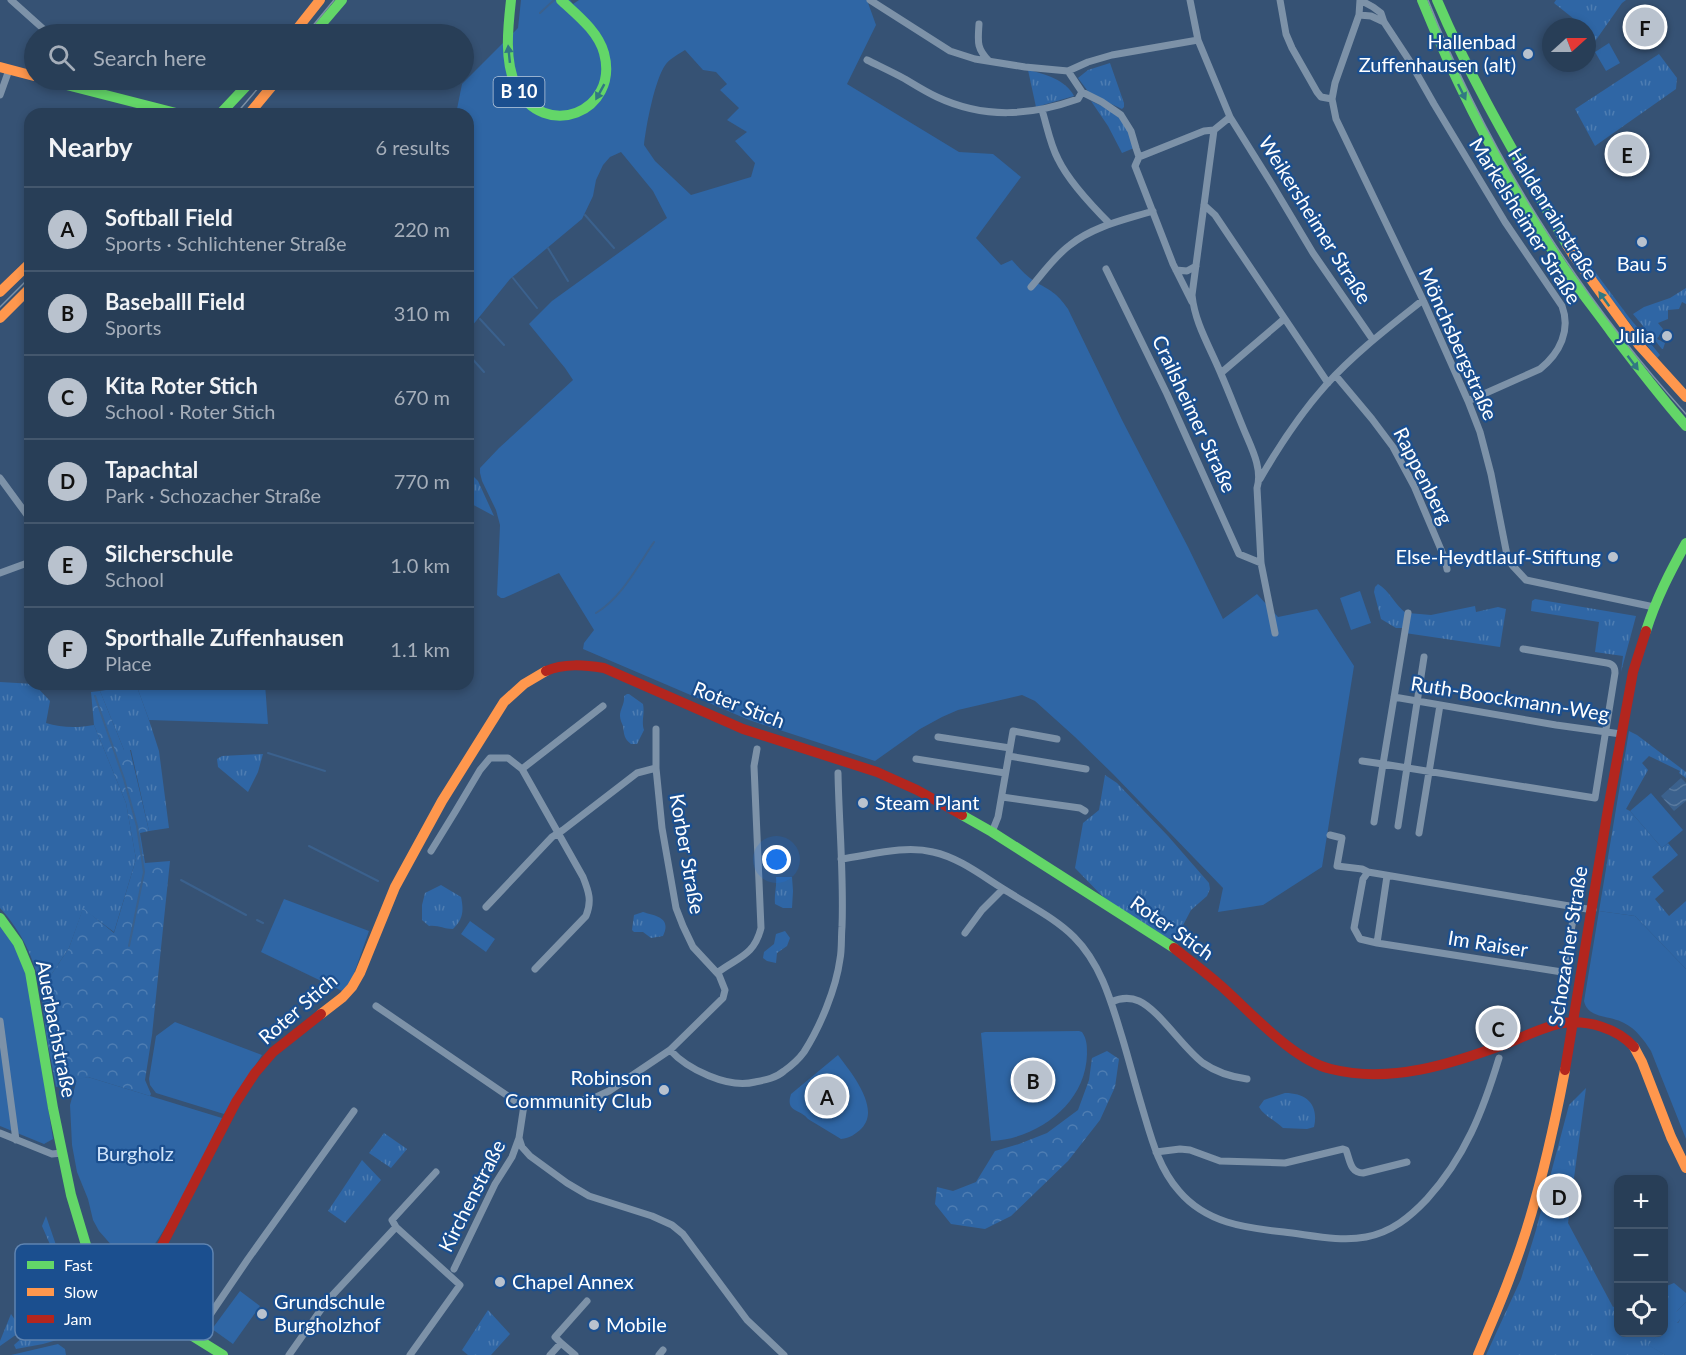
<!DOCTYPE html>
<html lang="en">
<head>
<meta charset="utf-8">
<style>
  :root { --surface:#283e57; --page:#30455d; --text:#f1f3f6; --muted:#a5aeba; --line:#44576d; --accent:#b9c2ce }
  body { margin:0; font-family:Lato,sans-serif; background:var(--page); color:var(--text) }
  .controls { position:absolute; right:18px; bottom:18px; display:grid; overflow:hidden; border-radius:12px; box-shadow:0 3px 9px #0003 }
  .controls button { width:54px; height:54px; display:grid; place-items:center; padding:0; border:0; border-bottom:2px solid var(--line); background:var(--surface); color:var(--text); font:30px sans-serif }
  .compass { position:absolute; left:1542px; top:18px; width:54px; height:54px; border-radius:50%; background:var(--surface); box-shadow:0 3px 9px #0003; rotate:69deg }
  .you { position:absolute; left:777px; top:860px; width:21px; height:21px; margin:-15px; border:4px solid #fff; border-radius:50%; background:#1a73e8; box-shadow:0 0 0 9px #1a73e833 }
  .badge { display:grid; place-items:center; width:39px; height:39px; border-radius:50%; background:var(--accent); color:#111; font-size:20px; font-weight:700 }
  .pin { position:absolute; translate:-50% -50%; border:3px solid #fff; box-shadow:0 2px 6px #0006 }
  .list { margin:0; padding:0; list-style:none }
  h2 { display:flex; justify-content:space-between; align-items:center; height:78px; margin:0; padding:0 24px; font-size:26px }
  h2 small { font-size:20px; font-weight:400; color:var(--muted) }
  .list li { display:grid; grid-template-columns:39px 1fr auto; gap:18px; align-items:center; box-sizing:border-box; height:84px; padding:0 24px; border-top:2px solid var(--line) }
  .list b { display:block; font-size:22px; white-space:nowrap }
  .list p { margin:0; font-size:20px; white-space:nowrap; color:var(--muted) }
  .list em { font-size:20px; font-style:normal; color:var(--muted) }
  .icon { flex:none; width:33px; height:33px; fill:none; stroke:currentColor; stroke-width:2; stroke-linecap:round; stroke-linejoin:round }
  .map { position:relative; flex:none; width:1686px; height:1355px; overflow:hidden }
  .search { position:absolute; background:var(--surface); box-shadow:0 3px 9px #0003; left:24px; top:24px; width:450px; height:66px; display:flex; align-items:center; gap:15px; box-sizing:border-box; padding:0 21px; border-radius:33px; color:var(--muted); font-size:22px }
  .panel { position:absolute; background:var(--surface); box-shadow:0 3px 9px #0003; left:24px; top:108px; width:450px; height:582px; border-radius:18px }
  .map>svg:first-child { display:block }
  .grass { fill:url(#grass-tufts) }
  .forest { fill:url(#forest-crowns) }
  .garden { fill:#2f66a5; fill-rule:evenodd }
  .water { fill:url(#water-waves) }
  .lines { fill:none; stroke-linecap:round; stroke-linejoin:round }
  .stream { stroke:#3b618d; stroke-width:2 }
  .street { stroke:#7d92a8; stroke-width:7 }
  .fast { stroke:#63d668; stroke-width:10 }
  .slow { stroke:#ff974d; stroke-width:10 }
  .jam { stroke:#b3261e; stroke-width:10 }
  .tram { stroke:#7e92a7; stroke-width:1.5 }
  .oneway { fill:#317883 }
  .poi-dot { fill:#b9c2ce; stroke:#1b4f8f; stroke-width:2 }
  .labels { text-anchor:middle; stroke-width:4.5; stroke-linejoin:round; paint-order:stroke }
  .shield { fill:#1b4f8f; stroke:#bbcadd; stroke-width:1.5 }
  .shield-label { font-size:18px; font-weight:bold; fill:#fff }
  .poi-label { font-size:20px; fill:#fff; stroke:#1b4f8f; text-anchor:end }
  .street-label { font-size:20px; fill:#fff; stroke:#1b4f8f }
  .park-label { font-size:20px; fill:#cfe3fa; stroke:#1b4f8f }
  .key { fill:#1b4f8f; stroke:#5f84b1; stroke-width:1.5 }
  .key-label { font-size:16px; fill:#fff }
</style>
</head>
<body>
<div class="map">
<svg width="1686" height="1355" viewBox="0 0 1686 1355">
  <defs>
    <pattern id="grass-tufts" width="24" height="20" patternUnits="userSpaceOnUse" patternTransform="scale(1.5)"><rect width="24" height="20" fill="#2f66a5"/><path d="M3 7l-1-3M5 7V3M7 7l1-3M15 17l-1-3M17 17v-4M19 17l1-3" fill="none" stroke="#4e7db2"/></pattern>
    <pattern id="forest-crowns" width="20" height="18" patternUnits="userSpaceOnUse" patternTransform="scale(1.5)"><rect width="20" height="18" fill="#2f66a5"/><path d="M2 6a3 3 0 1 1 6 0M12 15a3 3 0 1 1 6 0" fill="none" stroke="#4e7db2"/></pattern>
    <pattern id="water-waves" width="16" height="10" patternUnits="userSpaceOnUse" patternTransform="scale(1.5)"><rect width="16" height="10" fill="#3b618d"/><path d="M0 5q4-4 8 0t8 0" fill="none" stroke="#58799e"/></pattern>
  </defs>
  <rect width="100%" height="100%" fill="#365274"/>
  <!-- grass -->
  <path class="grass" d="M1556 0H1626L1622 3 1591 47V37L1587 27H1584L1554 3Z
    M1659 54 1677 78 1676 89 1595 146 1575 109Z
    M1110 63 1124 103V107L1122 109 1090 94 1078 78 1088 70Z
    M1028 70C1045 74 1066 80 1074 96L1036 107Z
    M1091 101 1115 112 1128 129 1134 148 1122 153 1108 126Z
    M1569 237 1628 316 1660 355 1657 358 1598 282 1574 247Z
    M1686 288V304L1682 302 1679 309 1668 310V319L1658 323 1663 329 1657 339 1665 343 1663 349H1662L1633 314 1644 307 1670 298Z
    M468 477H474L478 481 494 516 468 502Z
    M1378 584C1389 590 1395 605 1406 613L1403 628H1396L1381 619 1374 592 1375 587Z
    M1535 599 1636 616 1621 672 1623 656 1595 652 1599 622 1531 611 1532 601Z
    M1475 606 1476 612 1498 607 1506 609 1500 647 1405 633 1408 613 1431 615Z
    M0 682 34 684 50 701 46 723C61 728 79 728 94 725L126 803 136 859 114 932 83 909 69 948 41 990C34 958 22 932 0 908Z
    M121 684H136L149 720 159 751 169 828 149 831 131 750H124L100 691 112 689Z
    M627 694H629L643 704C645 714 641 721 644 730L637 744H631C624 739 624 734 623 726 622 723 620 720 620 716 620 709 625 704 624 696Z
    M1629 731 1637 735 1686 772V778L1679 773 1680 771 1649 756 1642 763 1648 770 1626 809 1630 811 1662 848 1668 843 1678 855 1652 877 1664 891 1655 899 1669 916 1686 901V969L1635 916 1599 911Z
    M263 754 258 772 248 792 218 767 217 759 222 756Z
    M1105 775 1117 783 1168 836 1209 883 1210 889 1207 896 1191 910 1179 933 1173 939 1167 938 1107 901 1075 868 1083 823 1099 810Z
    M776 877H792L793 891 792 908H783L775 904C774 894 777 886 776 877Z
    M441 885 461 897C464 911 463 919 453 929 443 929 439 925 429 926L422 920V905L425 893Z
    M643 912C655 916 672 917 663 936L651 938 643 932H634L632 930 634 915Z
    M785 931 790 938 787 946 777 953 776 963 767 961 763 958 764 952 774 944 776 934Z
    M1586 1088 1568 1223 1613 1307 1618 1305V1332L1660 1333 1649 1345 1665 1355H1486L1521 1279 1536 1230 1569 1105Z
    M1285 1093C1307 1093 1319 1105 1314 1127L1307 1129 1283 1128C1275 1120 1264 1116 1259 1107L1264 1100Z
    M384 1133 407 1149 391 1168 369 1153Z
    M362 1160 381 1180 345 1223 328 1211Z
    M46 1216 66 1274 64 1277 61 1279 55 1256 42 1226Z
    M1674 1283 1686 1293V1302L1676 1312 1680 1320 1677 1323 1664 1329V1287Z
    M52 1307 53 1316 20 1332 0 1346V1341L11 1314 20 1327Z
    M488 1310 510 1334 491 1355H468L462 1350Z
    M98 1313 105 1314 108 1316 64 1338 43 1344 16 1349 14 1345 23 1337 55 1324 64 1327Z"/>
  <!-- forest -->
  <path class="forest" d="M100 691 124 750H130L149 831 140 833 145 863 170 861 152 1035 145 1080 151 1094 150 1096 88 1077 56 1087 46 1034 41 990 69 948 83 908 114 933 136 859 126 803 94 725 91 692Z
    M1107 1051 1119 1059 1115 1087 1100 1120 1068 1161 1011 1216 985 1229 951 1224 935 1204 937 1187 953 1191 976 1182 995 1151 1019 1144 1047 1133 1078 1110 1089 1080 1092 1058Z"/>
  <!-- garden -->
  <path class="garden" d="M521 0H570L573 4 579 0H867L876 25 847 84 959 152 993 154 1021 177 976 238 1001 265 1012 260C1018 267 1026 276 1034 281 1051 291 1056 292 1068 309L1122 420 1188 547 1223 619 1257 594 1278 617 1317 609 1354 666 1322 867 1263 905 1218 912 1223 888 1113 774 1075 737 1035 701 1022 695 958 710 942 717 920 729 875 761 749 720 583 649 584 643 594 630 559 573 504 598H501L497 595 500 525 496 510 482 481 480 473V468L499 448 573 380 565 368 529 324 552 301 667 218 653 191 621 152 610 157 603 165 596 180 593 196 582 219 510 279 468 331V114H456L462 84 518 28ZM685 50 703 70 716 72 727 84 720 90 739 108 727 120 747 132 735 141 755 163 751 177 691 195 655 161 644 145C646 126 655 78 666 64 671 58 679 54 685 50Z
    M1609 43 1620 63 1606 71 1595 52Z
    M1360 591 1371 623 1351 630 1340 598Z
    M136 684H265L268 724 149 720Z
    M1651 793 1683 830 1662 848 1630 811Z
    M284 899 369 931 351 982 342 991 261 952Z
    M1599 911 1635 916 1686 969V1139L1651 1051C1644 1040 1636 1029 1624 1023 1610 1015 1588 1019 1584 1001Z
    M470 921 495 939 486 952 461 934Z
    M0 925 16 947 26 969 31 998 53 1139 44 1144 0 1126Z
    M175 1022 262 1055 224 1114 156 1093 150 1085 149 1079 156 1036Z
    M1079 1031 1082 1032C1087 1039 1087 1046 1087 1054 1086 1104 1037 1139 991 1141L981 1033 985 1032Z
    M838 1055C850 1071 881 1108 862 1128 856 1134 850 1138 841 1139L808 1119C800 1108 785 1113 791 1094Z
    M88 1077 222 1118C197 1168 174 1221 139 1266L114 1248 99 1231 93 1220 88 1199 77 1172 72 1145 70 1105 77 1079Z
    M240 1291 260 1306 233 1344 212 1329Z
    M1686 1302V1355H1665L1648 1345 1660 1333 1664 1332V1329L1672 1320 1678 1323 1680 1320 1676 1316V1312Z
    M58 1344 65 1349 66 1355H11Z"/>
  <!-- water -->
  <path class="water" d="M1681 778 1686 783V801L1674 811 1661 796Z"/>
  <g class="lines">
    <!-- stream -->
    <path class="stream" d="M540 13 554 0
      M585 215 614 248
      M548 248 568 281
      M513 278 537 308
      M480 319 504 345
      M468 354 484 372
      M596 613C622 597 637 567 654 542
      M95 696 124 779 137 826 144 872 129 946
      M268 753 325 771
      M309 846 378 881
      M181 880 246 915
      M257 920 263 923"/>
    <!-- street -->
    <path class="street" d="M11 0 49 34
      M870 0 950 51 975 59 1025 67 1068 71 1088 62 1112 55 1198 40
      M1190 0 1198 40 1230 117 1273 186 1313 253 1373 340
      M1280 0 1286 34 1292 48 1317 92 1321 97 1332 99
      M1359 15 1371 16 1384 22
      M979 24C978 41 976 48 989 61
      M867 60C879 66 892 72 905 79 915 85 926 92 937 97 984 119 1030 116 1078 99L1082 92
      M1068 71 1082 92 1102 102 1121 115 1131 131 1136 148 1139 157 1135 166 1173 264 1192 302
      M0 95 9 70
      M1042 110C1047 126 1050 144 1058 159 1069 182 1092 206 1110 224
      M1230 117 1214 130 1192 295C1195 324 1210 347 1221 374 1229 392 1236 411 1244 430 1251 447 1263 469 1257 488L1261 563 1275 633
      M1139 157 1204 131 1214 130
      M1204 205 1215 215 1328 383
      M1106 269 1167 394 1239 554 1261 563
      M1176 270 1187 271 1196 266
      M1031 287C1043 273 1055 256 1070 245 1094 226 1124 220 1153 211
      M1221 373 1284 319
      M1336 376 1372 419 1393 447 1414 486 1445 559 1447 569
      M1468 401 1540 369C1560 353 1571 330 1562 306L1505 222 1434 104 1409 60 1384 22 1381 13 1373 7 1360 0 1359 15 1335 83 1332 99 1336 119 1423 300 1468 401 1480 432 1491 474 1507 555 1512 565 1526 580 1654 607
      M0 478 30 519
      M1260 479C1279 446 1300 414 1326 385 1355 353 1389 327 1423 300
      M0 573 30 562
      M1408 613 1383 764 1595 798 1615 673C1615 667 1613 664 1607 663L1523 649
      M1394 697 1556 725 1621 734
      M938 737 1010 748
      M1009 756 1086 769
      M916 759 1005 773
      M1362 761 1383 764 1374 822
      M522 769 603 706
      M1002 797 1080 808 1085 811
      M1398 826 1424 657
      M992 832 998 817 1013 731 1057 739
      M1419 833 1440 705
      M1330 835 1342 838 1337 866 1362 869 1368 872 1593 910
      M431 851 455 812 480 770 490 758H508L522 769 583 877C589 892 592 901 586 916L535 969
      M841 859C871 855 904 845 933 852 961 858 986 879 1010 893 1032 907 1056 919 1074 937 1101 964 1111 1001 1122 1037 1129 1060 1135 1084 1142 1107 1151 1137 1158 1167 1179 1191 1206 1223 1245 1228 1284 1232 1311 1235 1340 1242 1366 1237 1392 1232 1410 1217 1427 1199 1465 1157 1483 1111 1499 1058
      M1368 872 1363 879 1354 928 1360 939 1377 943 1562 972 1565 969 1575 907
      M486 907 552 837 563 830 637 773 656 768
      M965 933 982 910 1003 889
      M1377 943 1387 876
      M717 973C738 957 754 956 761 928L754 766 757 749
      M1111 1002C1120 998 1130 997 1139 1001 1159 1010 1183 1048 1203 1063 1216 1072 1232 1077 1247 1079
      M376 1006 521 1105H524L592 1099 609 1091 670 1050 723 998 725 990 719 975 693 947 683 926 676 908 662 828 656 768V729
      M0 1021 16 1140
      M670 1050C687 1069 728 1089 755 1082 765 1080 776 1078 784 1071 791 1066 799 1059 804 1052 820 1027 836 989 840 959 842 949 841 938 842 927 844 876 839 825 838 773
      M524 1105 519 1138 522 1147 530 1156 567 1183 589 1196 652 1216 672 1225 683 1234 747 1320 784 1355
      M0 1133 52 1154 62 1153
      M1156 1152 1180 1149 1190 1150 1220 1161 1285 1163 1343 1149 1346 1150C1350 1160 1350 1173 1363 1173L1407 1162
      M454 1269 495 1184 512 1157 519 1138
      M195 1337 248 1259 354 1111
      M561 1343 575 1355
      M289 1355 327 1301 396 1227
      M410 1355 460 1285 396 1227 392 1220 436 1172
      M550 1355 561 1343 555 1337 587 1301
      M659 1355 663 1350"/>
    <!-- fast -->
    <path class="fast" d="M511 0C508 27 504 61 516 86 544 142 620 112 604 53 598 31 577 15 561 0
      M1422 0C1459 91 1504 177 1558 259 1575 285 1594 308 1612 333 1636 365 1660 396 1686 426
      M1437 0C1473 85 1521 164 1567 245
      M313 34 342 0
      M47 80 180 114
      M220 114 252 80
      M1646 631C1656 599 1670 572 1686 543
      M962 815 992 832 1174 948
      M0 918 18 943 30 972 53 1108 71 1195 86 1245 98 1268 109 1282
      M103 1295a17 17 0 1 1 34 0a17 17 0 1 1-34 0Z
      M136 1301 223 1355"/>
    <!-- slow -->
    <path class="slow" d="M293 34 320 0
      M0 67 34 76
      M249 114 277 80
      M1567 245 1574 256 1639 345 1686 397
      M0 292 30 263
      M0 318 30 288
      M321 1014 343 997 352 987 360 973 395 887 442 801 504 702 524 684 546 671
      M1634 1047 1642 1062 1671 1137 1686 1168
      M1478 1355C1489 1328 1501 1302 1511 1274 1536 1210 1552 1138 1565 1070"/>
    <!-- jam -->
    <path class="jam" d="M546 671C564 663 585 665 604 668L743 729 877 772 917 790 962 815
      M1174 948C1189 960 1205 972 1220 985 1250 1011 1292 1060 1331 1069 1390 1084 1452 1064 1508 1043 1523 1037 1548 1025 1563 1023 1588 1020 1617 1028 1634 1047
      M1565 1070 1608 809 1633 672 1646 631
      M133 1284 145 1271 159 1251 236 1102 255 1073 273 1052 321 1014"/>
    <!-- tram -->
    <path class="tram" d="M1428 0C1488 152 1577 293 1686 414
      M306 34 334 0
      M236 114 265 80
      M0 307 30 277"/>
  </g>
  <!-- one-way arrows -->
  <defs><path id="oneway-solid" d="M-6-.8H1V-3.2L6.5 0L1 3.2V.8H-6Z" transform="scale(1.5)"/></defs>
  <g class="oneway">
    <use href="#oneway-solid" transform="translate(509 54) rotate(-96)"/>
    <use href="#oneway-solid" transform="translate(600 92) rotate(119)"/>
    <use href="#oneway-solid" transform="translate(1462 92) rotate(64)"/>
    <use href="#oneway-solid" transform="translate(1604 299) rotate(-126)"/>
    <use href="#oneway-solid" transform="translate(1633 363) rotate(53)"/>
  </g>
  <!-- markers -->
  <g class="poi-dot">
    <circle cx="1528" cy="54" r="6"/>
    <circle cx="1642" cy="242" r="6"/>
    <circle cx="1667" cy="336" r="6"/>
    <circle cx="1613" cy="557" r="6"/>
    <circle cx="863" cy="803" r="6"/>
    <circle cx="664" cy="1090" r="6"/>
    <circle cx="500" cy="1282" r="6"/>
    <circle cx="262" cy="1314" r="6"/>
    <circle cx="594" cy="1325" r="6"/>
  </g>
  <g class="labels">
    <!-- shield labels -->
    <rect class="shield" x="493.5" y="77" width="51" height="30" rx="4.5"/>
    <g class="shield-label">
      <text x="519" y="98">B 10</text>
    </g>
    <!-- poi labels -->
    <g class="poi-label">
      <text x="1516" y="49">Hallenbad<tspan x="1516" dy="23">Zuffenhausen (alt)</tspan></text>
      <text x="1642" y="271" text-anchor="middle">Bau 5</text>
      <text x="1655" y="343">Julia</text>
      <text x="1601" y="564">Else-Heydtlauf-Stiftung</text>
      <text x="875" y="810" text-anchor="start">Steam Plant</text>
      <text x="652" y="1085">Robinson<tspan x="652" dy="23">Community Club</tspan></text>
      <text x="512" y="1289" text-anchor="start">Chapel Annex</text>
      <text x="274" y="1309" text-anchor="start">Grundschule<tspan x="274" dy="23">Burgholzhof</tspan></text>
      <text x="606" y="1332" text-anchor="start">Mobile</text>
    </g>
    <!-- street labels -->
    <g class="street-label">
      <text transform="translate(1553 214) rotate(58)" y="7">Haldenrainstraße</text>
      <text transform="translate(1315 220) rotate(58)" y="7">Weikersheimer Straße</text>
      <text transform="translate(1525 221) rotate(58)" y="7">Markelsheimer Straße</text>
      <text transform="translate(1458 344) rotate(66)" y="7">Mönchsbergstraße</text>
      <text transform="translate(1194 414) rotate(65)" y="7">Crailsheimer Straße</text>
      <text transform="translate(1423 476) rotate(63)" y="7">Rappenberg</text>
      <text transform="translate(1510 699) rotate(9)" y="7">Ruth-Boockmann-Weg</text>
      <text transform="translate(739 705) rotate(21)" y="7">Roter Stich</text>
      <text transform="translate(687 854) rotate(80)" y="7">Korber Straße</text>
      <text transform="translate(1172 928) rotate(35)" y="7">Roter Stich</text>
      <text transform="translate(1488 944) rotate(9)" y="7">Im Raiser</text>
      <text transform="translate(1568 946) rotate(-81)" y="7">Schozacher Straße</text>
      <text transform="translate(298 1009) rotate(-41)" y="7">Roter Stich</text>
      <text transform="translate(56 1029) rotate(79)" y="7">Auerbachstraße</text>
      <text transform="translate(472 1196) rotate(-63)" y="7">Kirchenstraße</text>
    </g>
    <!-- park labels -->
    <g class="park-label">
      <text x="135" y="1161">Burgholz</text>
    </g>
  </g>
  <!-- legend -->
  <rect x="15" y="1244" width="198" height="96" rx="9" class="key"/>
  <rect x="27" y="1261" width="27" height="8" fill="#63d668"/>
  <rect x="27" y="1288" width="27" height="8" fill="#ff974d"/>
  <rect x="27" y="1315" width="27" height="8" fill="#b3261e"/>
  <g class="key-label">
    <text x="64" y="1271">Fast</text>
    <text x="64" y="1298">Slow</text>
    <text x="64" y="1325">Jam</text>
  </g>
</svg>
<div class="controls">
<button>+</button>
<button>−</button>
<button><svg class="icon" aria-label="locate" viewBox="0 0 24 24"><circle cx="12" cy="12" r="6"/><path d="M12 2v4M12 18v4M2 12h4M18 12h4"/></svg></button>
</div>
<svg class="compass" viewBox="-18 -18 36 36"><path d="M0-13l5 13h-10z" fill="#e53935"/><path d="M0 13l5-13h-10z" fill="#a5aeba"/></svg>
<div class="you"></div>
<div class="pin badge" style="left:827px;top:1096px">A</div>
<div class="pin badge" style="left:1033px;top:1080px">B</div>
<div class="pin badge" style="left:1498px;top:1028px">C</div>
<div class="pin badge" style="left:1559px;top:1196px">D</div>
<div class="pin badge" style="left:1627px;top:154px">E</div>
<div class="pin badge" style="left:1645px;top:27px">F</div>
<div class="search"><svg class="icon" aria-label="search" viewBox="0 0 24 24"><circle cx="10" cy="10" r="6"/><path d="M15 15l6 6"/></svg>Search here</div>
<section class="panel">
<h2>Nearby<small>6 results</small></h2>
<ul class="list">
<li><span class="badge">A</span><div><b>Softball Field</b><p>Sports · Schlichtener Straße</p></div><em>220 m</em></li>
<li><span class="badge">B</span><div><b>Baseballl Field</b><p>Sports</p></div><em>310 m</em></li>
<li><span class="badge">C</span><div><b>Kita Roter Stich</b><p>School · Roter Stich</p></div><em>670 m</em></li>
<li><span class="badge">D</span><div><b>Tapachtal</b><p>Park · Schozacher Straße</p></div><em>770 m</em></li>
<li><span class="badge">E</span><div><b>Silcherschule</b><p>School</p></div><em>1.0 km</em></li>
<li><span class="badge">F</span><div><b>Sporthalle Zuffenhausen</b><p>Place</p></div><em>1.1 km</em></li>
</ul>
</section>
</div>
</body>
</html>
